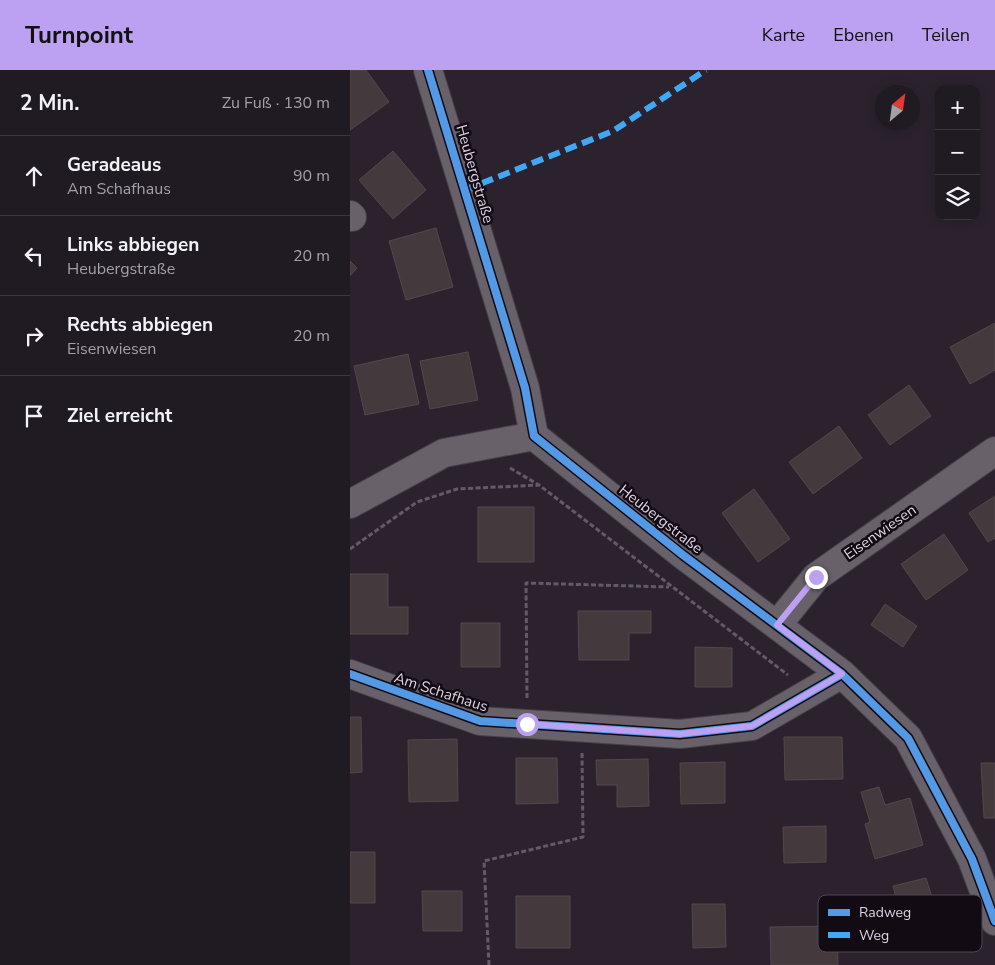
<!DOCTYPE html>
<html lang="de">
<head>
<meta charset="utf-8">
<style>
  :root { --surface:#201a22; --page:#2d272f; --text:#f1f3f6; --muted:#a2a1a5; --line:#3d3840; --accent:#bca0f2 }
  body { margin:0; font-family:"Nunito Sans",sans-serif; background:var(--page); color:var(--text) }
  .controls { position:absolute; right:15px; top:15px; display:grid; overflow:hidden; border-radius:10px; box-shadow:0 2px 12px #0003 }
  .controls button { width:45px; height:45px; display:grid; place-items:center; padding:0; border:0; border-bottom:1px solid var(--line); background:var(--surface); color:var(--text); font:25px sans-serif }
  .compass { position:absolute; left:525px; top:15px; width:45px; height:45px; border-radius:50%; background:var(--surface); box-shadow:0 2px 12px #0003; rotate:29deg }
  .stop { position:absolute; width:15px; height:15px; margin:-11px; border:4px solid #bca0f2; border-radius:50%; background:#fff }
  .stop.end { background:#bca0f2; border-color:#fff; box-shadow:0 1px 5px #0008 }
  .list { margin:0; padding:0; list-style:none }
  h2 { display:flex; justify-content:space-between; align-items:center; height:65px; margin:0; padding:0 20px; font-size:21px }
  h2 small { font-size:16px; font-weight:400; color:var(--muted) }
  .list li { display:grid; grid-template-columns:32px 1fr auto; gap:15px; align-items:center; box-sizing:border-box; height:80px; padding:0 20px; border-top:1px solid var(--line) }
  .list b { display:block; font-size:19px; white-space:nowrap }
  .list p { margin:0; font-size:16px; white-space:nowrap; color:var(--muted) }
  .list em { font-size:16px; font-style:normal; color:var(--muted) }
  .icon { flex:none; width:28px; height:28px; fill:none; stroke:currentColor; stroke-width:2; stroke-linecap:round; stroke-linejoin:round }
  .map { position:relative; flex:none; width:645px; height:895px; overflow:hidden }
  header { display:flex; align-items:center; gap:30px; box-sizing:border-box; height:70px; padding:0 25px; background:var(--accent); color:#111 }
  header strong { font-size:24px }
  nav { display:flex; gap:28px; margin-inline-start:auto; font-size:18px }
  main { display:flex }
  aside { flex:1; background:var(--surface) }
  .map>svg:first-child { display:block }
  .building { fill:#443a3e; stroke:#52484b }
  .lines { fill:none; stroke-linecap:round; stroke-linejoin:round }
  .minor-casing { stroke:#47404a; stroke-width:30 }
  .path { stroke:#625b65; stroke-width:3; stroke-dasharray:5 2.5; stroke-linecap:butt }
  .minor { stroke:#68616a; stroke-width:28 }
  .quiet { stroke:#3fa9f5; stroke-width:6; stroke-dasharray:12 6; stroke-linecap:butt }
  .cycleway-casing { stroke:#120b14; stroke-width:11 }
  .cycleway { stroke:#5399e6; stroke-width:8 }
  .route { stroke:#bca0f2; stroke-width:6 }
  .labels { text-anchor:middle; stroke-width:5; stroke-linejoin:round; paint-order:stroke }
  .street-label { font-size:15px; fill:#ded3e1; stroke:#120b14 }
  .key { fill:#120b14; stroke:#4f4752; stroke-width:1 }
  .key-label { font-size:14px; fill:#ded3e1 }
</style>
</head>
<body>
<header>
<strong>Turnpoint</strong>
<nav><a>Karte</a><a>Ebenen</a><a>Teilen</a></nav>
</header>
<main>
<aside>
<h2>2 Min.<small>Zu Fuß · 130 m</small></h2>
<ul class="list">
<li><svg class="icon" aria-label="ahead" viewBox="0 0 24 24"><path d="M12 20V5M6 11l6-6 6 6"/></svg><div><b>Geradeaus</b><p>Am Schafhaus</p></div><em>90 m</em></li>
<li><svg class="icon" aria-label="left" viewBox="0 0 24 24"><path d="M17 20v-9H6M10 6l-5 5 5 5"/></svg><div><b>Links abbiegen</b><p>Heubergstraße</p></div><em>20 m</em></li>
<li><svg class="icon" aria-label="right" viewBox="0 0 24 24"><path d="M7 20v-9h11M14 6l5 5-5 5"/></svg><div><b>Rechts abbiegen</b><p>Eisenwiesen</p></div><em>20 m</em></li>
<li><svg class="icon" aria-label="arrive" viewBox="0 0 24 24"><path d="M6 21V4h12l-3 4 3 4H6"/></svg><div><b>Ziel erreicht</b></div></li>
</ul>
</aside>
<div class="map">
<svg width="645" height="895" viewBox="0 0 645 895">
  <rect width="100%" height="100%" fill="#2b222e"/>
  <!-- building -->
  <path class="building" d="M0 0H16L39 32 0 60Z
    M43 81 76 120 43 149 9 110Z
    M86 158 103 217 56 230 39 171Z
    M0 191 7 198 0 206Z
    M645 253V300L620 314 600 277Z
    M118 282 128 330 80 339 70 291Z
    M58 284 69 334 15 345 4 296Z
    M559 315 581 346 540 375 518 345Z
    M489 356 512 388 463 424 439 392Z
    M404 419 440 469 408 492 372 443Z
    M645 426V468L638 472 619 443Z
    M128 437H184V492H128Z
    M594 464 618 500 576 530 551 494Z
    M0 504H38V537H58V564H0Z
    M535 534 567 556 553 577 521 555Z
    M228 541H301V563H279V590H229Z
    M111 553H150V597H111Z
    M345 577 382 578V617H345Z
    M0 647H11L12 702 0 703Z
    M434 667H492L493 709 435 710Z
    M107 669 108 731 59 732 58 670Z
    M166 688H207L208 733 166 734Z
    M298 689 299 736 267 737V715H247L246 690Z
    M375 692V733L331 734 330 693Z
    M631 693H645V748H634Z
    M529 717 535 735 560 728 573 775 525 789 515 754 520 752 511 722Z
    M476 756V792L434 793 433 757Z
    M0 782H25V833H0Z
    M576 808 583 831 549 840 543 816Z
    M72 821H112V861H73Z
    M166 826H220V878H166Z
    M342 834H375L376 877 343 878Z
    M487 856 488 895H421L420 857Z"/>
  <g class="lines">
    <defs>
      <path id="minor" d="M78 0 175 318 184 366 333 485 492 604 558 668 622 789 645 851
        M0 145 2 147
        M0 434 94 383 184 366
        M427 555 466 507 645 381
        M0 604 130 651 330 664 402 656 492 604"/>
    </defs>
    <!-- minor casing -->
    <use href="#minor" class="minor-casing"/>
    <!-- path -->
    <path class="path" d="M160 398 189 415 438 605
      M0 479 67 432 107 419 189 415
      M177 628 176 513 319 517
      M139 895 134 791 233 767 232 683"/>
    <!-- minor -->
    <use href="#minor" class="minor"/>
    <!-- quiet -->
    <path class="quiet" d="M115 120 263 61 356 0"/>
    <defs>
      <path id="cycleway" d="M78 0 175 318 184 366 333 485 492 604 558 668 622 789 645 851
        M0 604 130 651 330 664 402 656 492 604"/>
    </defs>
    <!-- cycleway casing -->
    <use href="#cycleway" class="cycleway-casing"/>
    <!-- cycleway -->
    <use href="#cycleway" class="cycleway"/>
  </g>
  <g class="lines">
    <!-- route -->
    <path class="route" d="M177 654 330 664 402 656 492 604 427 555 466 507"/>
  </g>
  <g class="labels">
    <!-- street labels -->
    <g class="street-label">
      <text transform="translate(125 104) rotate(74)" y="5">Heubergstraße</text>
      <text transform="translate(311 449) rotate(38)" y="5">Heubergstraße</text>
      <text transform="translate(530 462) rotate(-35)" y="5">Eisenwiesen</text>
      <text transform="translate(91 622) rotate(18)" y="5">Am Schafhaus</text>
    </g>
  </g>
  <!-- legend -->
  <rect x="468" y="825" width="164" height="57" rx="8" class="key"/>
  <rect x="478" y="839" width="22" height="7" fill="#5399e6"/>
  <rect x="478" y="862" width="22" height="6" fill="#3fa9f5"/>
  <g class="key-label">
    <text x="509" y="847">Radweg</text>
    <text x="509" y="870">Weg</text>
  </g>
</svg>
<div class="controls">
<button>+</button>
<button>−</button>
<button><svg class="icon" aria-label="layers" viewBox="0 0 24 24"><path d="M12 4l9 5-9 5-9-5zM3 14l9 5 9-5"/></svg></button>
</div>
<svg class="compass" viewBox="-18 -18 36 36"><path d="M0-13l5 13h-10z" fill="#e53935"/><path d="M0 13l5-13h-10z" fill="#a2a1a5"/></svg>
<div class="stop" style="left:177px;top:654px"></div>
<div class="stop end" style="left:466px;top:507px"></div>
</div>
</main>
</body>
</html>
